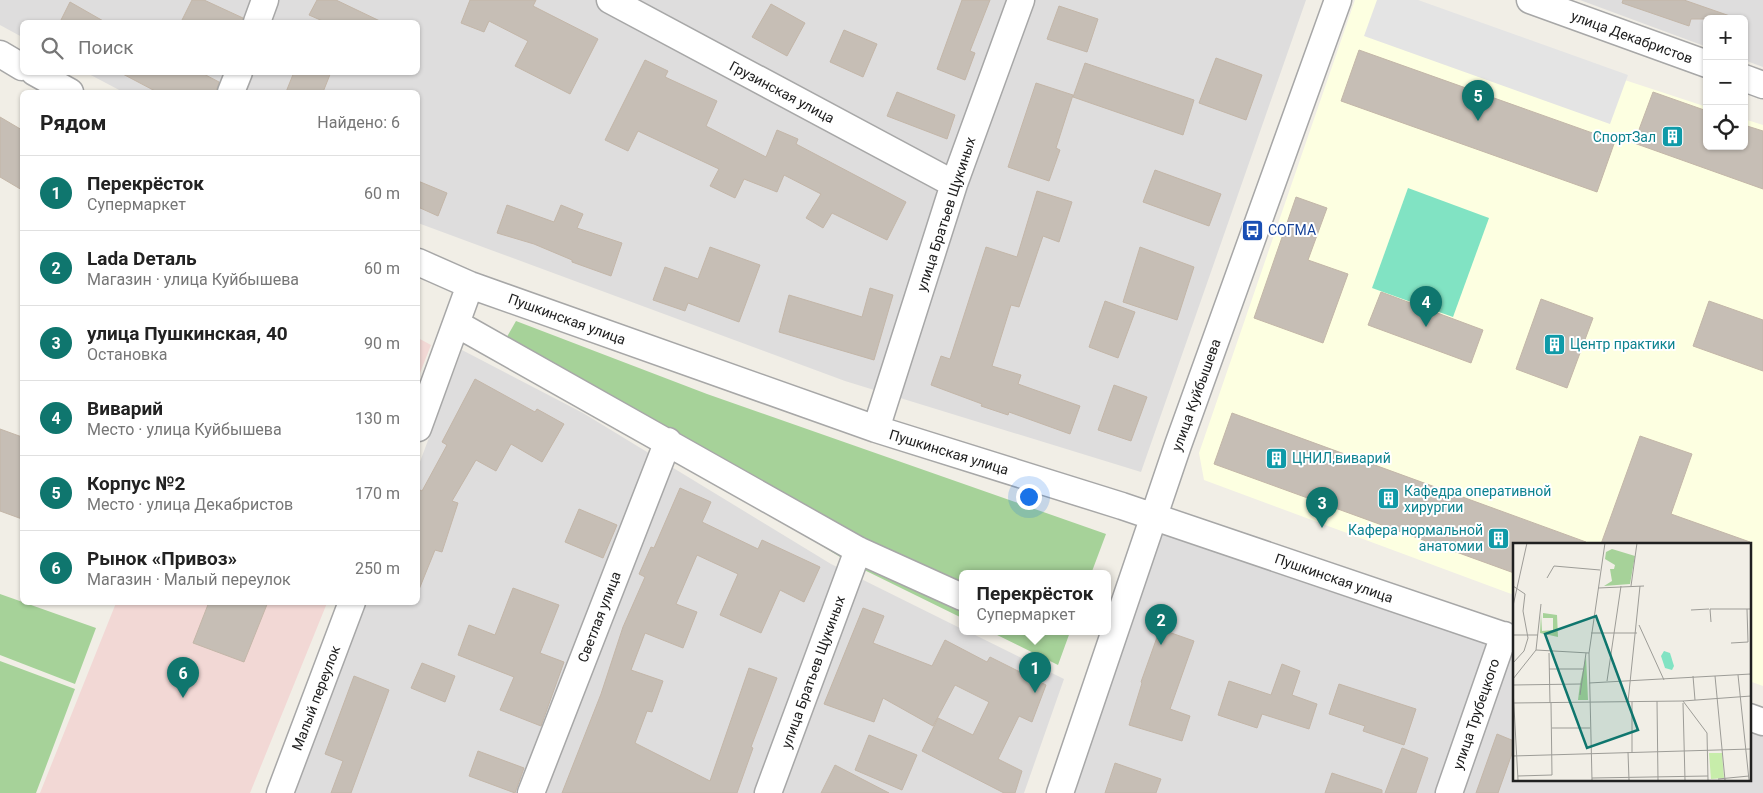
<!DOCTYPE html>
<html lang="ru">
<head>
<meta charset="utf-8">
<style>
  :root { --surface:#fff; --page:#f6f6f6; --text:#222; --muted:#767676; --line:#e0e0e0; --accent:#0f766e }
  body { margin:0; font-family:Roboto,sans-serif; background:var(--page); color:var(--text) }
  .controls { position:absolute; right:15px; top:15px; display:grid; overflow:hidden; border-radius:8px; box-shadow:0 1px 4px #0004 }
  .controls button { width:45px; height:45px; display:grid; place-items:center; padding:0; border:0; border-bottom:1px solid var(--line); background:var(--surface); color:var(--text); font:25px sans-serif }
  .you { position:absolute; left:1028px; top:496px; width:18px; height:18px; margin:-12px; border:4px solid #fff; border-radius:50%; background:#1a73e8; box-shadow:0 0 0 8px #1a73e833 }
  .badge { display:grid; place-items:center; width:32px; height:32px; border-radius:50%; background:var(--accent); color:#fff; font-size:16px; font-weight:700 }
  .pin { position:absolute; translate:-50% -41px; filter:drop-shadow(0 1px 2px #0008) }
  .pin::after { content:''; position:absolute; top:26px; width:18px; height:15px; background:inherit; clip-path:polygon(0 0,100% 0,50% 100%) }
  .popup { position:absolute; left:959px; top:570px; width:152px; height:65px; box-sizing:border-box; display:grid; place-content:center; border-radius:8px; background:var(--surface); filter:drop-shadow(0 1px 4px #0005); font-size:16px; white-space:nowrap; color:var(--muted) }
  .popup b { font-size:19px; color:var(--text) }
  .popup::after { content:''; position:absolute; left:50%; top:100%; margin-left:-10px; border:10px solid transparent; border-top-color:var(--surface) }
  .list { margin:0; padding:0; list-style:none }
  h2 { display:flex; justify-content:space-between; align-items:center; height:65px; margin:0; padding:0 20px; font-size:21px }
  h2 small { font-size:16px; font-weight:400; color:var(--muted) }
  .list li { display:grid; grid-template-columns:32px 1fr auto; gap:15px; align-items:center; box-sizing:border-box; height:75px; padding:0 20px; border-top:1px solid var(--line) }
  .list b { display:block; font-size:19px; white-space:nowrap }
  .list p { margin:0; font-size:16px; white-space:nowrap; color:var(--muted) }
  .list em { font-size:16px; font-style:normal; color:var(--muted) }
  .icon { flex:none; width:28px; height:28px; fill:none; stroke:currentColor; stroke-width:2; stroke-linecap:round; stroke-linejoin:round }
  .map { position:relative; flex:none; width:1763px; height:793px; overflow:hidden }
  .search { position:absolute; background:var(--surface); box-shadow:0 1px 4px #0004; left:20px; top:20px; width:400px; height:55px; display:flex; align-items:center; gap:12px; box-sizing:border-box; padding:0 18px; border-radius:8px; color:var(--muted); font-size:19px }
  .panel { position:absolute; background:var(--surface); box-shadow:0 1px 4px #0004; left:20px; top:90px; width:400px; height:515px; border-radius:8px }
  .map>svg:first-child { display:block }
  .residential { fill:#dedddd }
  .commercial { fill:#f2d8d5 }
  .education { fill:#fdffe1 }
  .forest { fill:#a6d299 }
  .pitch { fill:#81e3c3 }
  .parking { fill:#e4e4e4 }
  .building { fill:#c6beb5; stroke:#c3b6a8 }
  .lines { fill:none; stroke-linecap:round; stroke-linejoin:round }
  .minor-casing { stroke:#a7a7a7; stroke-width:29 }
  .minor { stroke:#fff; stroke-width:26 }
  .labels { text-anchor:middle; stroke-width:4; stroke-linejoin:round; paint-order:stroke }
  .street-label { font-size:14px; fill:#202020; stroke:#fff }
  .culture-label { font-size:14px; fill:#0d838f; stroke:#fff; text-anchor:start }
  .transit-label { font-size:14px; fill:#164399; stroke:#fff; text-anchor:start }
  .inset-road { fill:none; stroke:#9d9c97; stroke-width:1 }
  .view { fill:#0f766e; fill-opacity:0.15; stroke:#0f766e; stroke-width:2.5 }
  .inset-edge { fill:none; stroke:#202020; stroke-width:2.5 }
</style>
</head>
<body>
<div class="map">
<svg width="1763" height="793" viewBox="0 0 1763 793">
  <rect width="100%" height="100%" fill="#f1eee6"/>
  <!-- residential -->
  <path class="residential" d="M0 0H1306L1141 472 845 381 418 223V92H123L87 73 418 72V22H22V37L0 25Z
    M1580 0H1763V67L1744 60V19H1707V47Z
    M462 350 583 413 831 564 962 629V632H969L1064 679 1024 793H292L366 603 418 602V467Z
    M1153 517 1514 639V779H1749V717L1763 722V793H1060Z"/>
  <!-- commercial -->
  <path class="commercial" d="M418 338 431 345 418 378Z
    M116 603H327L250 793H40Z"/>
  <!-- education -->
  <path class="education" d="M1355 0H1380L1707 107V146H1744V119L1763 125V686L1749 681V544H1514V595L1204 480 1199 453Z"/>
  <!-- forest -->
  <path class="forest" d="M516 321 707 394 1106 534 1091 574H962V618L850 563 500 349Z
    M0 594 96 628 75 684 0 655Z
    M991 632H1070L1058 665Z
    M0 661 75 689 36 793H0Z"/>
  <!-- pitch -->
  <path class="pitch" d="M1408 188 1489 218 1453 317 1372 288Z"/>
  <!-- parking -->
  <path class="parking" d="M1377 0H1418L1628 75 1610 124 1364 36Z"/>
  <!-- building -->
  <path class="building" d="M192 0H204L243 18 242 22H181Z
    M317 0H336L382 22H325L309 15Z
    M470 0H536L533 6 598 39 570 94 515 66 528 41 489 21 484 32 461 23Z
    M962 0H990L970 51 975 53 965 80 937 69Z
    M1623 0H1684L1730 16V19H1691L1689 26 1622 3Z
    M70 2 105 22H60Z
    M771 4 805 23 787 56 752 37Z
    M1059 6 1098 19 1087 52 1047 39Z
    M844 30 877 44 863 77 830 62Z
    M1359 50 1615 141 1597 192 1341 101Z
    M1216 58 1262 75 1246 120 1199 103Z
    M645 60 668 71 665 77 717 101 706 126 766 157 777 130 798 139 796 144 906 202 887 240 832 213 823 228 806 218 821 194 784 175 777 192 744 179 735 198 710 186 719 169 638 131 628 151 605 140Z
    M1085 63 1194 100 1183 135 1073 97Z
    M119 72H200L219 82 216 92H157Z
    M294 72H331L323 92H286Z
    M1036 83 1073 95 1056 148 1060 150 1049 181 1008 167Z
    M897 92 955 115 947 139 887 116Z
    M1653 92 1707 111V146H1744V125L1763 131V189L1634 143Z
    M0 117 22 130V190L0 177Z
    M1155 170 1221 194 1209 226 1143 202Z
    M418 181 447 193 438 216 418 207Z
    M1037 191 1072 202 1059 242 1043 236 1019 307 1011 305 992 366 1021 375 1018 384 1080 406 1070 434 1009 412 1008 415 981 406 982 404 931 385 941 356 950 359 986 247 1017 257Z
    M1296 197 1327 208 1308 260 1348 274 1323 343 1254 318Z
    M507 205 554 222 561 205 583 214 577 228 622 243 611 276 572 262V260L534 244 497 233Z
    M710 247 760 265 739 322 688 303 685 311 653 300 665 267 698 279Z
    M1140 247 1194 267 1177 320 1123 302Z
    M870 288 893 295 874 360 779 332 789 295 862 317Z
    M1381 292 1483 330 1471 363 1368 325Z
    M1541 299 1593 318 1567 388 1516 369Z
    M1105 301 1135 312 1118 358 1089 347Z
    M1709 301 1763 320V371L1693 346Z
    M475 379 535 412 537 409 564 424 542 462 511 444 496 471 476 460 452 501 458 503 442 552 435 550 418 592V489L422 491 447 445 442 442Z
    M1114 385 1147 397 1131 441 1098 430Z
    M1232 413 1586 542 1585 544H1514V573L1214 464Z
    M0 429 22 437V519L0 511Z
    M1640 436 1692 454 1671 514 1750 542 1749 544H1601Z
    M680 488 711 502 702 522 758 549 762 540 820 567 804 602 780 590 761 633 720 615 738 574 697 555 676 604 697 612 683 648 645 633 631 670 663 681 652 712 647 711 635 743 710 781 749 668 777 678 751 747 753 748 737 793H562L601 694 623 627 645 577 639 574 651 547 654 548Z
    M579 509 617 525 603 558 565 542Z
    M513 588 559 605 540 653 564 662 541 726 500 710 514 677 458 655 469 625 495 635Z
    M209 602H268L244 662 193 643Z
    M863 608 884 616 873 643 932 666 945 640 987 662 990 657 1046 685 1032 722 1019 716 998 759 1022 771 1015 793H1004L922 751 938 718 973 735 989 702 955 685 933 726 883 698 874 722 824 704Z
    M1160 629 1194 641 1170 709 1190 716 1182 741 1129 725 1142 683 1141 682Z
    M422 663 455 676 445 702 411 688Z
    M1282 664 1300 671 1292 695 1317 704 1309 729 1262 714 1257 728 1218 715 1229 681 1271 695Z
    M354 676 389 690 351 793H331L343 761 325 754Z
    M1339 684 1416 709 1404 745 1363 731 1365 726 1329 714Z
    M1497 734 1514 741V748L1498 793H1476Z
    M869 735 917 755 902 790 855 770Z
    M1402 748 1428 758 1416 793H1385Z
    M478 751 524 768 515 793 469 776Z
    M1115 763 1161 779 1156 793H1105Z
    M835 765 889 793H821Z
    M1332 773 1382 790V793H1325Z"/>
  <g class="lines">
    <defs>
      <path id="minor" d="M610 0 954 184
        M1530 0 1707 64
        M257 22 265 0
        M0 54 22 67
        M34 72 70 92
        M1744 78 1763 85
        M231 92 239 72
        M418 262 470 285 876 429 1122 506 1514 639
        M457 324 858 550 962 597
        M418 428 470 285
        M876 429 954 184 1021 0
        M1749 717 1763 722
        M280 793 352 602
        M531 793 668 441
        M768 793 858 550
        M1060 793 1178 445 1338 0
        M1449 793 1504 635"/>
    </defs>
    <!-- minor casing -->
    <use href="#minor" class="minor-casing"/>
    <!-- minor -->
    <use href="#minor" class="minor"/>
  </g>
  <!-- icons -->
  <defs>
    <symbol id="building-square" viewBox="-11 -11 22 22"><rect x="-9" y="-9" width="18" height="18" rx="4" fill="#0f9aa8" stroke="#fff"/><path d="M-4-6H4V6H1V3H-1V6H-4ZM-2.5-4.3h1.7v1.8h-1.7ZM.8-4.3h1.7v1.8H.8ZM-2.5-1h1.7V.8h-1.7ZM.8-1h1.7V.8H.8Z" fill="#fff"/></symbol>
    <symbol id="bus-square" viewBox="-11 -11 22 22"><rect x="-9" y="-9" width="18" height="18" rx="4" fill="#1a4fb4" stroke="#fff"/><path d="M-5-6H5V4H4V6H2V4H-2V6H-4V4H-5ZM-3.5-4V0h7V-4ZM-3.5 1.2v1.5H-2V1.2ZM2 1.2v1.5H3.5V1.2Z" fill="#fff"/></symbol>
  </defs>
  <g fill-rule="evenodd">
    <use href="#building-square" x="1660" y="124" width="25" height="25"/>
    <use href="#bus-square" x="1240" y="218" width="25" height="25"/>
    <use href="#building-square" x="1542" y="332" width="25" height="25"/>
    <use href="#building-square" x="1264" y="446" width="25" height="25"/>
    <use href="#building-square" x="1376" y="486" width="25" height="25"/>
    <use href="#building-square" x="1486" y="526" width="25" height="25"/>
  </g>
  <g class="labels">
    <!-- street labels -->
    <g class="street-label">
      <text transform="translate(1632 37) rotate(20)" y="5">улица Декабристов</text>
      <text transform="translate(782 92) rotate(28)" y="5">Грузинская улица</text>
      <text transform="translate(946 214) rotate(-72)" y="5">улица Братьев Щукиных</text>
      <text transform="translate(567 319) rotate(20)" y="5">Пушкинская улица</text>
      <text transform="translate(1196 395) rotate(-70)" y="5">улица Куйбышева</text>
      <text transform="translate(949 452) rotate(17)" y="5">Пушкинская улица</text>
      <text transform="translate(1334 578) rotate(19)" y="5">Пушкинская улица</text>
      <text transform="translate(599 617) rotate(-69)" y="5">Светлая улица</text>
      <text transform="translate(813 672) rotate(-70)" y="5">улица Братьев Щукиных</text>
      <text transform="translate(316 698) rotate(-69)" y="5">Малый переулок</text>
      <text transform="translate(1476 714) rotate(-71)" y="5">улица Трубецкого</text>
    </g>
    <!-- culture labels -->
    <g class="culture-label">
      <text x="1656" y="142" text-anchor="end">СпортЗал</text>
      <text x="1570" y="349">Центр практики</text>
      <text x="1292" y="463">ЦНИЛ,виварий</text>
      <text x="1404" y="496">Кафедра оперативной<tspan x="1404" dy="16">хирургии</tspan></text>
      <text x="1483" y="535" text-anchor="end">Кафера нормальной<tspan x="1483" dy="16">анатомии</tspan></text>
    </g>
    <!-- transit labels -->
    <g class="transit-label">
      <text x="1268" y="235">СОГМА</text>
    </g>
  </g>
  <!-- overview -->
  <g transform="translate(1513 543)">
    <rect width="238" height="238" fill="#f1eee6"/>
    <path d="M196 210H209L211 235 198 236Z" fill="#c7edaa"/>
    <path d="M99 6 122 13 117 41 91 43 99 38 97 26H101L102 22 92 16 93 9ZM28 70 29 88 40 87V75H30V70L44 72 45 94 27 90ZM73 113 75 157H65L67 141Z" fill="#a6d299"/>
    <path d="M151 108 157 110 161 123 159 127 152 125 148 113Z" fill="#81e3c3"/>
    <path class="inset-road" d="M34 35 41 23 87 27M0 43 12 51 10 68 15 95 11 108 0 120M118 43 124 0M85 45 131 43M0 63 14 0M178 67 196 66M198 79 197 66H238M126 82 151 137M78 90H124M0 92H25M218 100 235 99 234 66M23 107 76 110M36 110 37 160M36 126H70M225 132 236 237M180 133 182 157M202 133 212 237M0 136 23 107 28 61M94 138 108 43M76 140 238 131M0 142 68 141M0 146 5 237M67 152 73 110M144 158 145 237M170 158 194 190 195 237M115 159 127 43M119 159V209M0 160 170 158 238 153M170 160 172 237M39 185H77M115 209 116 237M0 213 238 206M5 233 39 232 38 160M79 235 195 233M205 236 236 233M79 237 76 110 92 0"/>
    <path class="view" d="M83 73 125 187 74 205 32 91Z"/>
    <rect width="238" height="238" class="inset-edge"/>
  </g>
</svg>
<div class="controls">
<button>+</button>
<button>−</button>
<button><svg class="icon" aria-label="locate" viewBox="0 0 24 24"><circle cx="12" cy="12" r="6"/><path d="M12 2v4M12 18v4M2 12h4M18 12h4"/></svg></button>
</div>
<div class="you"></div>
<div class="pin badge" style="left:1035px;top:693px">1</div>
<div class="popup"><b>Перекрёсток</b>Супермаркет</div>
<div class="pin badge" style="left:1161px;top:645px">2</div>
<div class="pin badge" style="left:1322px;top:528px">3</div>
<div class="pin badge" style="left:1426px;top:327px">4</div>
<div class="pin badge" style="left:1478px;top:121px">5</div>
<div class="pin badge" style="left:183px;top:698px">6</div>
<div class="search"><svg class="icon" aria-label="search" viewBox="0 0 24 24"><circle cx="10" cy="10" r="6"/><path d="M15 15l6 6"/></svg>Поиск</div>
<section class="panel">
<h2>Рядом<small>Найдено: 6</small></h2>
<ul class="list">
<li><span class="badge">1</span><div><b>Перекрёсток</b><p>Супермаркет</p></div><em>60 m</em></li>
<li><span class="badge">2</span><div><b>Lada Dеталь</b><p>Магазин · улица Куйбышева</p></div><em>60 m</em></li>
<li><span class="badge">3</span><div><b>улица Пушкинская, 40</b><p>Остановка</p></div><em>90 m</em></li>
<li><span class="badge">4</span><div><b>Виварий</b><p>Место · улица Куйбышева</p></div><em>130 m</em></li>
<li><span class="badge">5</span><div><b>Корпус №2</b><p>Место · улица Декабристов</p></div><em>170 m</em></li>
<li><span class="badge">6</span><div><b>Рынок «Привоз»</b><p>Магазин · Малый переулок</p></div><em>250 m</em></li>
</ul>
</section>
</div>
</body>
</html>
